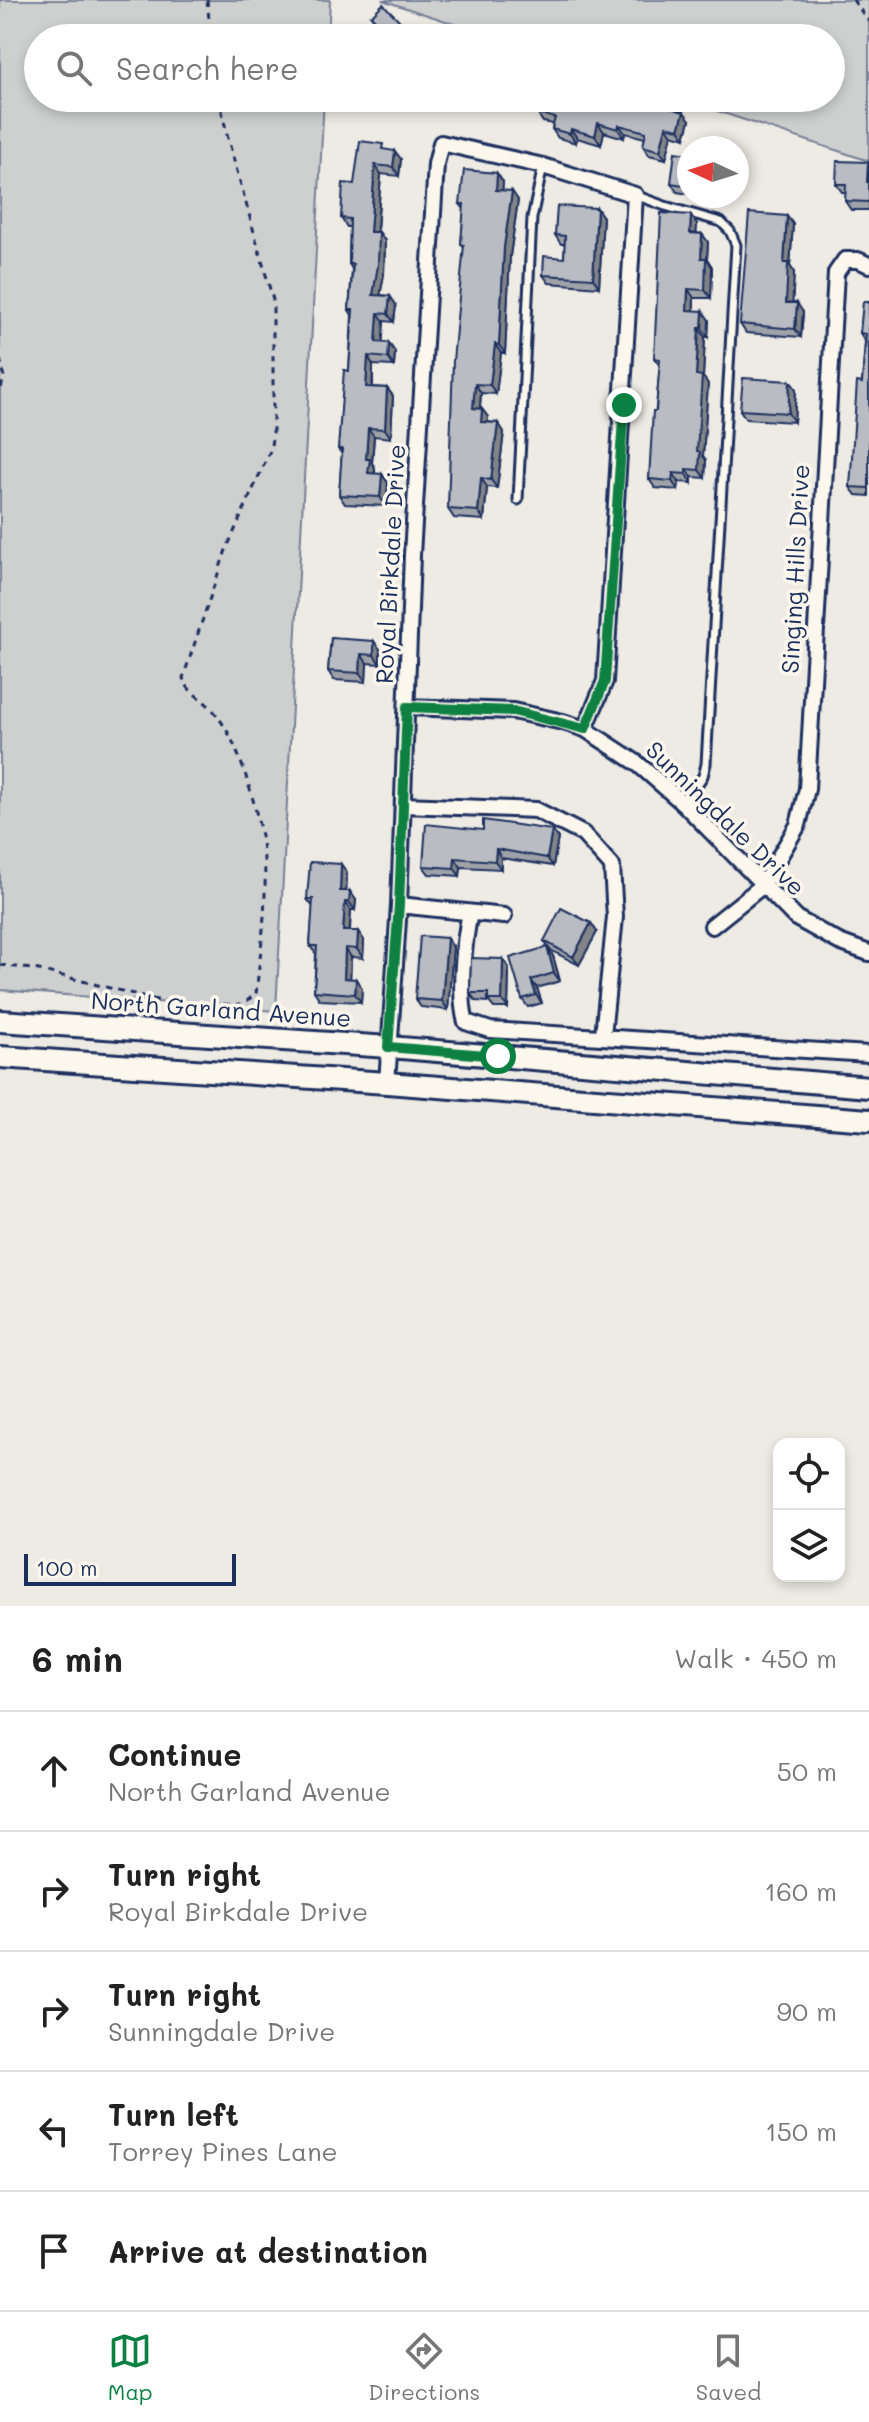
<!DOCTYPE html>
<html lang="en">
<head>
<meta charset="utf-8">
<style>
  :root { --surface:#fff; --page:#f6f6f6; --text:#222; --muted:#767676; --line:#e0e0e0; --accent:#0b8043 }
  body { margin:0; font-family:Mali,sans-serif; background:var(--page); color:var(--text) }
  .controls { position:absolute; right:24px; bottom:24px; display:grid; overflow:hidden; border-radius:16px; box-shadow:0 4px 12px #0003 }
  .controls button { width:72px; height:72px; display:grid; place-items:center; padding:0; border:0; border-bottom:2px solid var(--line); background:var(--surface); color:var(--text); font:40px sans-serif }
  .compass { position:absolute; left:677px; top:136px; width:72px; height:72px; border-radius:50%; background:var(--surface); box-shadow:0 4px 12px #0003; rotate:274deg }
  .scale { position:absolute; left:24px; bottom:20px; width:212px; box-sizing:border-box; padding-left:8px; border:4px solid #1b2f5e; border-top:0; font-size:22px; line-height:28px; white-space:nowrap; color:#1b2f5e; -webkit-text-stroke:6px #fbf7ec; paint-order:stroke }
  .stop { position:absolute; width:24px; height:24px; margin:-18px; border:6px solid #0b8043; border-radius:50%; background:#fff }
  .stop.end { background:#0b8043; border-color:#fff; box-shadow:0 2px 8px #0008 }
  .list { margin:0; padding:0; list-style:none }
  h2 { display:flex; justify-content:space-between; align-items:center; height:104px; margin:0; padding:0 32px; font-size:34px }
  h2 small { font-size:26px; font-weight:400; color:var(--muted) }
  .list li { display:grid; grid-template-columns:52px 1fr auto; gap:24px; align-items:center; box-sizing:border-box; height:120px; padding:0 32px; border-top:2px solid var(--line) }
  .list b { display:block; font-size:30px; white-space:nowrap }
  .list p { margin:0; font-size:26px; white-space:nowrap; color:var(--muted) }
  .list em { font-size:26px; font-style:normal; color:var(--muted) }
  .icon { flex:none; width:44px; height:44px; fill:none; stroke:currentColor; stroke-width:2; stroke-linecap:round; stroke-linejoin:round }
  .map { position:relative; flex:none; width:869px; height:1606px; overflow:hidden }
  .search { position:absolute; background:var(--surface); box-shadow:0 4px 12px #0003; left:24px; right:24px; top:24px; height:88px; display:flex; align-items:center; gap:20px; box-sizing:border-box; padding:0 28px; border-radius:44px; color:var(--muted); font-size:30px }
  .sheet { height:704px; background:var(--surface) }
  nav { display:flex; justify-content:space-around; align-items:center; box-sizing:border-box; height:112px; border-top:2px solid var(--line); background:var(--surface); font-size:22px; color:var(--muted) }
  nav a { display:grid; justify-items:center; gap:4px }
  nav .on { color:var(--accent) }
  .map>svg:first-child { display:block }
  .green { fill:#cecfcf; stroke:#747f96; stroke-width:2 }
  .lines { fill:none; stroke-linecap:round; stroke-linejoin:round }
  .service-casing { stroke:#1b2f5e; stroke-width:13 }
  .minor-casing { stroke:#1b2f5e; stroke-width:20 }
  .secondary-casing { stroke:#1b2f5e; stroke-width:26 }
  .path { stroke:#1b2f5e; stroke-width:3; stroke-dasharray:6 6; stroke-linecap:butt }
  .service { stroke:#fbf7ec; stroke-width:7 }
  .minor { stroke:#fbf7ec; stroke-width:14 }
  .secondary { stroke:#fbf7ec; stroke-width:20 }
  .wall { fill:#9fa2a8; stroke:#1b2f5e; stroke-width:2 }
  .shaded-wall { fill:#828488; stroke:#1b2f5e; stroke-width:2 }
  .building { fill:#b9bcc3; stroke:#1b2f5e; stroke-width:2 }
  .route { stroke:#0b8043; stroke-width:10 }
  .labels { text-anchor:middle; stroke-width:7; stroke-linejoin:round; paint-order:stroke }
  .street-label { font-size:24px; fill:#1b2f5e; stroke:#fbf7ec }
</style>
</head>
<body>
<div class="map">
<svg width="869" height="1606" viewBox="0 0 869 1606">
  <rect width="100%" height="100%" fill="#eeebe4"/>
  <filter id="ink" filterUnits="userSpaceOnUse"><feTurbulence type="fractalNoise" baseFrequency=".0125" numOctaves="2"/><feDisplacementMap in="SourceGraphic" scale="16" xChannelSelector="R" yChannelSelector="G"/><feConvolveMatrix kernelMatrix="1 2 1 2 8 2 1 2 1" color-interpolation-filters="sRGB"/></filter>
  <g filter="url(#ink)">
    <!-- green -->
    <path class="green" d="M0 0H330L328 38H38V98H324L276 1011 0 990Z
      M382 0H869V161L678 98H831V38H497Z"/>
    <g class="lines">
      <defs>
        <path id="service" d="M635 195 665 206 721 222 730 231 736 245 706 764 703 776 684 804
          M518 500 532 218 543 166"/>
        <path id="minor" d="M407 707 513 711 563 722 585 729 637 763 684 804 796 918 839 942 869 953
          M403 805 536 810 583 834 612 866 615 917 603 1035
          M399 905 504 916
          M470 913C464 940 458 997 466 1022L490 1030 869 1054
          M712 926 762 886 798 825 807 789 836 273 845 260H858L869 265
          M387 1083 399 905 412 555 436 164 441 143 543 166 635 195 605 681 585 729"/>
        <path id="secondary" d="M0 1021 389 1047 869 1087
          M0 1057 387 1083 869 1120"/>
      </defs>
      <!-- service casing -->
      <use href="#service" class="service-casing"/>
      <!-- minor casing -->
      <use href="#minor" class="minor-casing"/>
      <!-- secondary casing -->
      <use href="#secondary" class="secondary-casing"/>
      <!-- path -->
      <path class="path" d="M207 0 211 38
        M853 0 869 22
        M0 359 4 374 0 394
        M0 965 39 970 157 1000 236 1005 244 1003 256 994C260 956 266 915 265 877 264 832 250 781 232 740 227 730 219 717 212 709 202 698 188 693 183 678L226 550 270 451 273 433V300L228 139 219 98"/>
      <!-- service -->
      <use href="#service" class="service"/>
      <!-- minor -->
      <use href="#minor" class="minor"/>
      <!-- secondary -->
      <use href="#secondary" class="secondary"/>
    </g>
    <!-- wall -->
    <path class="wall" d="M371 16 408 29 414 37 366 38 378 25Z
      M537 113 690 120 685 138 672 134 666 159 649 155 643 146 645 138 625 133 624 138 604 132 601 145 577 138 576 143 558 138 552 129 553 124 543 122Z
      M387 150 401 159 399 176 381 174 377 232H379L385 241 384 274 380 295 390 296 396 305 394 322 384 321 382 343 395 352 394 366 373 365V387L387 388 393 396 391 438 374 436 372 463 375 468V474H382L388 483 386 506 345 504 339 495 342 454 338 449 349 371 352 315 349 310 352 269 349 264 350 227H347L341 218 354 184Z
      M689 154V194L677 192 671 183Z
      M869 163V210H851L845 201 846 192H842L836 184Z
      M503 182 502 190 518 200 510 256 505 353H501L496 394 481 393 480 408 482 409 488 417 487 422 498 423 504 432 497 488 487 487 484 520 454 518 448 509 464 248 461 244 464 209 460 204Z
      M703 196H733V200Z
      M603 217 599 287 549 283 543 275 564 258 565 244H561L555 235Z
      M697 224 696 233 702 234 708 242 707 259 712 267 711 298H694V311L709 320 708 337H705L703 377 708 384 703 456 706 460 705 478 692 477V483L679 482 678 490 655 488 649 479 660 366 654 358Z
      M793 224 790 266 794 272 792 303 803 312 801 337 746 333 740 324Z
      M869 302V496L856 495 850 487 862 383 865 341 860 333Z
      M790 381 796 389 794 422 746 419 740 410Z
      M331 638 380 649V664L367 663 366 682 334 680 328 671Z
      M483 830H552L558 838 553 866 501 858V869L461 867 460 876 429 874 423 866Z
      M341 864 347 873 346 891 356 900 355 910H351L350 931 364 940 363 958 351 957 350 979 362 988 361 1002 320 1000 314 991 316 954 310 946 313 907 307 899Z
      M591 923 597 932 579 965 550 950 544 941Z
      M453 947 448 1010 421 1007 415 999Z
      M547 947 553 956 560 981 537 988 542 1003 528 1007 522 999Z
      M503 959 509 968 508 1008H494L489 1002 476 1001 470 993Z"/>
    <!-- shaded-wall -->
    <path class="shaded-wall" d="M684 112 690 120 685 138 679 129Z
      M598 123 604 132 601 145 595 136Z
      M619 125 625 133 624 138 618 129Z
      M666 126 672 134 666 159 660 151Z
      M571 129 577 138 576 143 570 134Z
      M395 151 401 159 399 176 393 167Z
      M375 165 381 174 376 240 370 232Z
      M497 173 503 182 502 198 496 190Z
      M512 191 518 200 510 256 505 353 499 345 504 247Z
      M597 208 603 217 599 287 593 278Z
      M691 215 697 224 696 241 690 233Z
      M787 216 793 224 790 266 794 272 792 311 786 303 784 263Z
      M379 232 385 241 384 274 379 303 373 295Z
      M702 234 708 242 707 259 712 267 711 298 705 290 701 258Z
      M688 289 694 298 693 319 687 310Z
      M390 296 396 305 394 322 388 314Z
      M797 303 803 312 801 337 795 329Z
      M703 311 709 320 708 337 702 328Z
      M378 313 384 321 382 351 376 342Z
      M699 328 705 337 703 377 708 384 703 456 706 460 705 478 699 470 697 451 696 375Z
      M389 343 395 352 394 366 388 358Z
      M495 344 501 353 496 394 490 385Z
      M368 356 373 365 372 395 366 387Z
      M790 381 796 389 794 422 788 413Z
      M475 384 481 393 479 416 473 408Z
      M387 388 393 396 391 438 385 429Z
      M482 409 488 417 487 430 481 422Z
      M498 423 504 432 497 488 491 480Z
      M368 428 374 436 372 463 375 468 374 482 368 473 366 459Z
      M686 469 692 477V483L686 474Z
      M673 473 679 482 678 490 672 481Z
      M382 474 388 483 386 506 380 497Z
      M481 478 487 487 484 520 478 511Z
      M374 641 380 649V664L374 655Z
      M361 654 367 663 366 682 360 673Z
      M552 830 558 838 553 866 547 858Z
      M496 849 501 858V869L495 861Z
      M455 858 461 867 460 876 454 868Z
      M341 864 347 873 346 899 340 891Z
      M350 891 356 900 355 910 349 902Z
      M345 902 351 910 349 939 343 931Z
      M591 923 597 932 579 965 573 957Z
      M358 931 364 940 363 958 357 949Z
      M447 938 453 947 448 1010 442 1001Z
      M547 947 553 956 560 981 554 973Z
      M345 948 351 957 350 987 344 978Z
      M503 959 509 968 508 1008 502 1000Z
      M356 979 362 988 361 1002 355 994Z
      M531 980 537 988 542 1003 536 995Z"/>
    <!-- building -->
    <path class="building" d="M383 4 408 29 399 38H367L379 24 371 16Z
      M541 98H637L684 112 679 129 666 126 660 151 643 146 646 132 619 125 618 129 598 123 595 136 571 129 570 134 552 129 555 118 537 113Z
      M360 141 383 144 382 149 395 151 393 167 375 165 370 232H379L378 265 373 295 390 296 388 314 378 313 376 342 389 343 388 358 368 356 366 387 387 388 385 429 368 428 366 459H370L368 473 382 474 380 497 339 495 342 449H338L344 370 349 371 353 310H349L353 264H349L350 219 341 218 343 183 354 184Z
      M675 152 689 154V186L671 183Z
      M837 161 868 162 867 182H869V202L845 201 846 184H836Z
      M464 170 497 173 496 190 512 191 504 247 499 345 495 344 490 385 475 384 473 408 482 409 481 422 498 423 491 480 481 478 478 511 448 509 453 361 464 245 461 244 464 204H460Z
      M557 206 597 208 593 278 543 275 544 256 564 258 565 236 555 235Z
      M661 213 691 215 690 233 702 234 701 258H706L705 290 688 289 687 310 703 311 702 328H699L696 375 702 376 697 451 700 452 699 470 686 469V474L673 473 672 481 649 479 653 411H656L660 359 654 358Z
      M749 213 787 216 784 263H788L786 303H797L795 329 740 324Z
      M863 302H869V488L850 487 857 382 862 383 866 334 860 333Z
      M743 378 790 381 788 413 740 410Z
      M331 638 374 641V655L361 654 360 673 328 671Z
      M483 820 552 830 547 858 496 849 495 861 455 858 454 868 423 866 426 824 483 830Z
      M310 862 341 864 340 891H350L349 902H345L343 931H358L357 949 345 948 344 978 356 979 355 994 314 991 317 946H310L313 899H307Z
      M561 908 591 923 573 957 544 941Z
      M420 936 447 938 442 1001 415 999Z
      M547 947 554 973 531 980 536 995 522 999 510 958Z
      M471 958 503 959 502 1000H488V993H470Z"/>
  </g>
  <g class="lines" filter="url(#ink)">
    <!-- route -->
    <path class="route" d="M498 1056 388 1047 399 905 407 707 513 711 585 729 605 681 624 405"/>
  </g>
  <g class="labels">
    <!-- street labels -->
    <g class="street-label">
      <text transform="translate(391 564) rotate(-87)" y="8">Royal Birkdale Drive</text>
      <text transform="translate(796 569) rotate(-87)" y="8">Singing Hills Drive</text>
      <text transform="translate(725 819) rotate(44)" y="8">Sunningdale Drive</text>
      <text transform="translate(221 1010) rotate(4)" y="8">North Garland Avenue</text>
    </g>
  </g>
</svg>
<div class="controls">
<button><svg class="icon" aria-label="locate" viewBox="0 0 24 24"><circle cx="12" cy="12" r="6"/><path d="M12 2v4M12 18v4M2 12h4M18 12h4"/></svg></button>
<button><svg class="icon" aria-label="layers" viewBox="0 0 24 24"><path d="M12 4l9 5-9 5-9-5zM3 14l9 5 9-5"/></svg></button>
</div>
<svg class="compass" viewBox="-18 -18 36 36"><path d="M0-13l5 13h-10z" fill="#e53935"/><path d="M0 13l5-13h-10z" fill="#767676"/></svg>
<div class="scale">100 m</div>
<div class="stop" style="left:498px;top:1056px"></div>
<div class="stop end" style="left:624px;top:405px"></div>
<div class="search"><svg class="icon" aria-label="search" viewBox="0 0 24 24"><circle cx="10" cy="10" r="6"/><path d="M15 15l6 6"/></svg>Search here</div>
</div>
<section class="sheet">
<h2>6 min<small>Walk · 450 m</small></h2>
<ul class="list">
<li><svg class="icon" aria-label="ahead" viewBox="0 0 24 24"><path d="M12 20V5M6 11l6-6 6 6"/></svg><div><b>Continue</b><p>North Garland Avenue</p></div><em>50 m</em></li>
<li><svg class="icon" aria-label="right" viewBox="0 0 24 24"><path d="M7 20v-9h11M14 6l5 5-5 5"/></svg><div><b>Turn right</b><p>Royal Birkdale Drive</p></div><em>160 m</em></li>
<li><svg class="icon" aria-label="right" viewBox="0 0 24 24"><path d="M7 20v-9h11M14 6l5 5-5 5"/></svg><div><b>Turn right</b><p>Sunningdale Drive</p></div><em>90 m</em></li>
<li><svg class="icon" aria-label="left" viewBox="0 0 24 24"><path d="M17 20v-9H6M10 6l-5 5 5 5"/></svg><div><b>Turn left</b><p>Torrey Pines Lane</p></div><em>150 m</em></li>
<li><svg class="icon" aria-label="arrive" viewBox="0 0 24 24"><path d="M6 21V4h12l-3 4 3 4H6"/></svg><div><b>Arrive at destination</b></div></li>
</ul>
</section>
<nav>
<a class="on"><svg class="icon" aria-label="map" viewBox="0 0 24 24"><path d="M3 6l6-2 6 2 6-2v14l-6 2-6-2-6 2zM9 4v14M15 6v14"/></svg>Map</a>
<a><svg class="icon" aria-label="directions" viewBox="0 0 24 24"><path d="M12 3l9 9-9 9-9-9zM9 14v-3h6M13 9l2 2-2 2"/></svg>Directions</a>
<a><svg class="icon" aria-label="saved" viewBox="0 0 24 24"><path d="M7 4h10v16l-5-4-5 4z"/></svg>Saved</a>
</nav>
</body>
</html>
